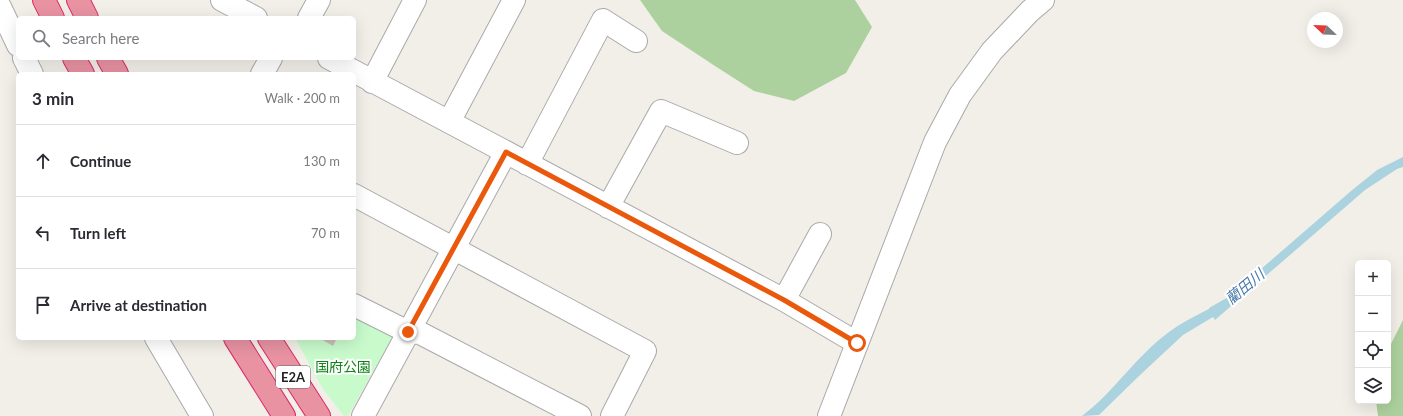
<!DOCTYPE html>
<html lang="en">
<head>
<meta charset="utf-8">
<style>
  :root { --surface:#fff; --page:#f7f7f7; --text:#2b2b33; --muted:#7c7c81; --line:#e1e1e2 }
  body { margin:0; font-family:Lato,"Noto Sans JP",sans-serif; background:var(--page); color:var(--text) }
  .controls { position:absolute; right:12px; bottom:12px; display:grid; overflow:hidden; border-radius:6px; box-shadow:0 4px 16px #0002 }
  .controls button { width:36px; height:36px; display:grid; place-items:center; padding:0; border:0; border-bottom:1px solid var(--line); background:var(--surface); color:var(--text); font:20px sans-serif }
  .compass { position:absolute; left:1307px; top:12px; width:36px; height:36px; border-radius:50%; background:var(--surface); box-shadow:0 4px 16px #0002; rotate:293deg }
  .stop { position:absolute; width:12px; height:12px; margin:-9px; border:3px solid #ea580c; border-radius:50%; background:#fff }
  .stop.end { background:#ea580c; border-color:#fff; box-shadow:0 1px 4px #0008 }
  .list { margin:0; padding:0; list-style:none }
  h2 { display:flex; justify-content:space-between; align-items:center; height:52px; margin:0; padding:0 16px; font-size:17px }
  h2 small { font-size:13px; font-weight:400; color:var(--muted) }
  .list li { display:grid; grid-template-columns:26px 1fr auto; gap:12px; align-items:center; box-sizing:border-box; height:72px; padding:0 16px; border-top:1px solid var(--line) }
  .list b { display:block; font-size:15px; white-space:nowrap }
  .list em { font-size:13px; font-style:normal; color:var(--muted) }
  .icon { flex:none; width:22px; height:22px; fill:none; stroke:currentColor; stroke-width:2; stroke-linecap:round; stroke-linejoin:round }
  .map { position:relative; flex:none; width:1403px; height:416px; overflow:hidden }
  .search { position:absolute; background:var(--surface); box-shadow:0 4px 16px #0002; left:16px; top:16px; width:340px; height:44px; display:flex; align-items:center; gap:10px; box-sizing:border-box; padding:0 14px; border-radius:6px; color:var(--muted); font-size:15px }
  .panel { position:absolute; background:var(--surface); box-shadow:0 4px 16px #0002; left:16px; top:72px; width:340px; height:268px; border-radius:6px }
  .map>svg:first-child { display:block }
  .forest { fill:#add19e }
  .park { fill:#c8facc }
  .water { fill:#aad3df }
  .building { fill:#c7bfb8 }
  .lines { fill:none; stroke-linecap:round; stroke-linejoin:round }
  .minor-casing { stroke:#a9a9a9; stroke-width:24 }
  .highway-casing { stroke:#dc2a67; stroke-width:24 }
  .minor { stroke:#fff; stroke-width:22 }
  .highway { stroke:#e892a2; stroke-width:22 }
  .route { stroke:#ea580c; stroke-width:5 }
  .labels { text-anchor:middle; stroke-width:4; stroke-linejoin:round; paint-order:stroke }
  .shield { fill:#fff; stroke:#646464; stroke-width:1 }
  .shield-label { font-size:13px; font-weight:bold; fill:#222 }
  .park-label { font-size:14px; fill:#0c8416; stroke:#fff }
  .water-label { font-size:15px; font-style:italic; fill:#4a7aab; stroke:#fff }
</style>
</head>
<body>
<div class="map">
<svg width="1403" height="416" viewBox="0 0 1403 416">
  <rect width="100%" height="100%" fill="#f2efe9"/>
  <!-- forest -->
  <path class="forest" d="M640 0H855L872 27 846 73 794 101 754 91 715 66 662 31Z
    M1403 320V416H1378L1376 401H1388V350Z"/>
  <!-- park -->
  <path class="park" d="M354 316 393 336 348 416H344L323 389 295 338H354Z"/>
  <!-- water -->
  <path class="water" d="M1403 157V167L1397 169 1365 190 1215 320 1213 317 1183 335 1139 376 1099 415 1082 416C1114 392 1136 356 1169 332 1181 323 1195 316 1209 309V308L1230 296 1351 191 1377 170Z"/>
  <!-- building -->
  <path class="building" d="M319 338H337L333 346Z"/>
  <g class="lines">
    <defs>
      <path id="minor" d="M222 0 256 18
        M0 7 18 45
        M309 18 319 0
        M24 58 32 74
        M329 58 784 300 857 343
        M262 74 271 58
        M372 82 415 0
        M449 122 514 0
        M527 164 603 20 636 41
        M354 195 645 351 612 416
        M608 207 661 111 737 143
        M784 300 820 234
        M354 305 408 332 420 333 580 416
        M156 338 202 416
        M363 416 506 152
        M829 416 935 142 960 95 992 51 1030 11 1043 0"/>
      <path id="highway" d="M44 0 53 18
        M78 0 87 18
        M74 58 83 74
        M108 58 117 74
        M235 338 284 416
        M269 338 319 416"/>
    </defs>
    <!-- minor casing -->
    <use href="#minor" class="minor-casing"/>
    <!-- highway casing -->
    <use href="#highway" class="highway-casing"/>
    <!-- minor -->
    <use href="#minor" class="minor"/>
    <!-- highway -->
    <use href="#highway" class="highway"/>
  </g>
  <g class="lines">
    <!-- route -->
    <path class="route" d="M408 332 506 152 784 300 857 343"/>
  </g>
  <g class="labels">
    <!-- shield labels -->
    <rect class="shield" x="276" y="366" width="34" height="22" rx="3"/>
    <g class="shield-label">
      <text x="293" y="382">E2A</text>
    </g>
    <!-- park labels -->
    <g class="park-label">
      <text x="343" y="372">国府公園</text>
    </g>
    <!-- water labels -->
    <g class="water-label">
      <text transform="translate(1245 287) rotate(-40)" y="5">藺田川</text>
    </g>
  </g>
</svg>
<div class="controls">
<button>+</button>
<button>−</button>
<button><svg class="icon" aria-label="locate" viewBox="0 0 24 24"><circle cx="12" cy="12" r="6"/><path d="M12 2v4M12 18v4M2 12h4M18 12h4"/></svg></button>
<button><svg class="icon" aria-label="layers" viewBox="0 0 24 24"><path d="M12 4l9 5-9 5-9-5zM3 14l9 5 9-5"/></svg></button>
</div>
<svg class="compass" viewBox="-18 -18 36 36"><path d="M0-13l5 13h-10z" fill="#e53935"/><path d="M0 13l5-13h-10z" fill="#7c7c81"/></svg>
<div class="stop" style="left:857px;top:343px"></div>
<div class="stop end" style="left:408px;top:332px"></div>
<div class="search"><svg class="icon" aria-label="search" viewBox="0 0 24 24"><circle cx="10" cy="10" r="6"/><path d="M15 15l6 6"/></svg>Search here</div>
<section class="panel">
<h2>3 min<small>Walk · 200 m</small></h2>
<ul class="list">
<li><svg class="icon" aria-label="ahead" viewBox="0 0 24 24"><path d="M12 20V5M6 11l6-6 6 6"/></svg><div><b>Continue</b></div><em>130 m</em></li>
<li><svg class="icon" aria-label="left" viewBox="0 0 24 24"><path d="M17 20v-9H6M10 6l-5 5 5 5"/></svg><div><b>Turn left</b></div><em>70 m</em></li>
<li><svg class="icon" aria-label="arrive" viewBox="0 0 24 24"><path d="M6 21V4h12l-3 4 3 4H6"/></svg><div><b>Arrive at destination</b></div></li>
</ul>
</section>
</div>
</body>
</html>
